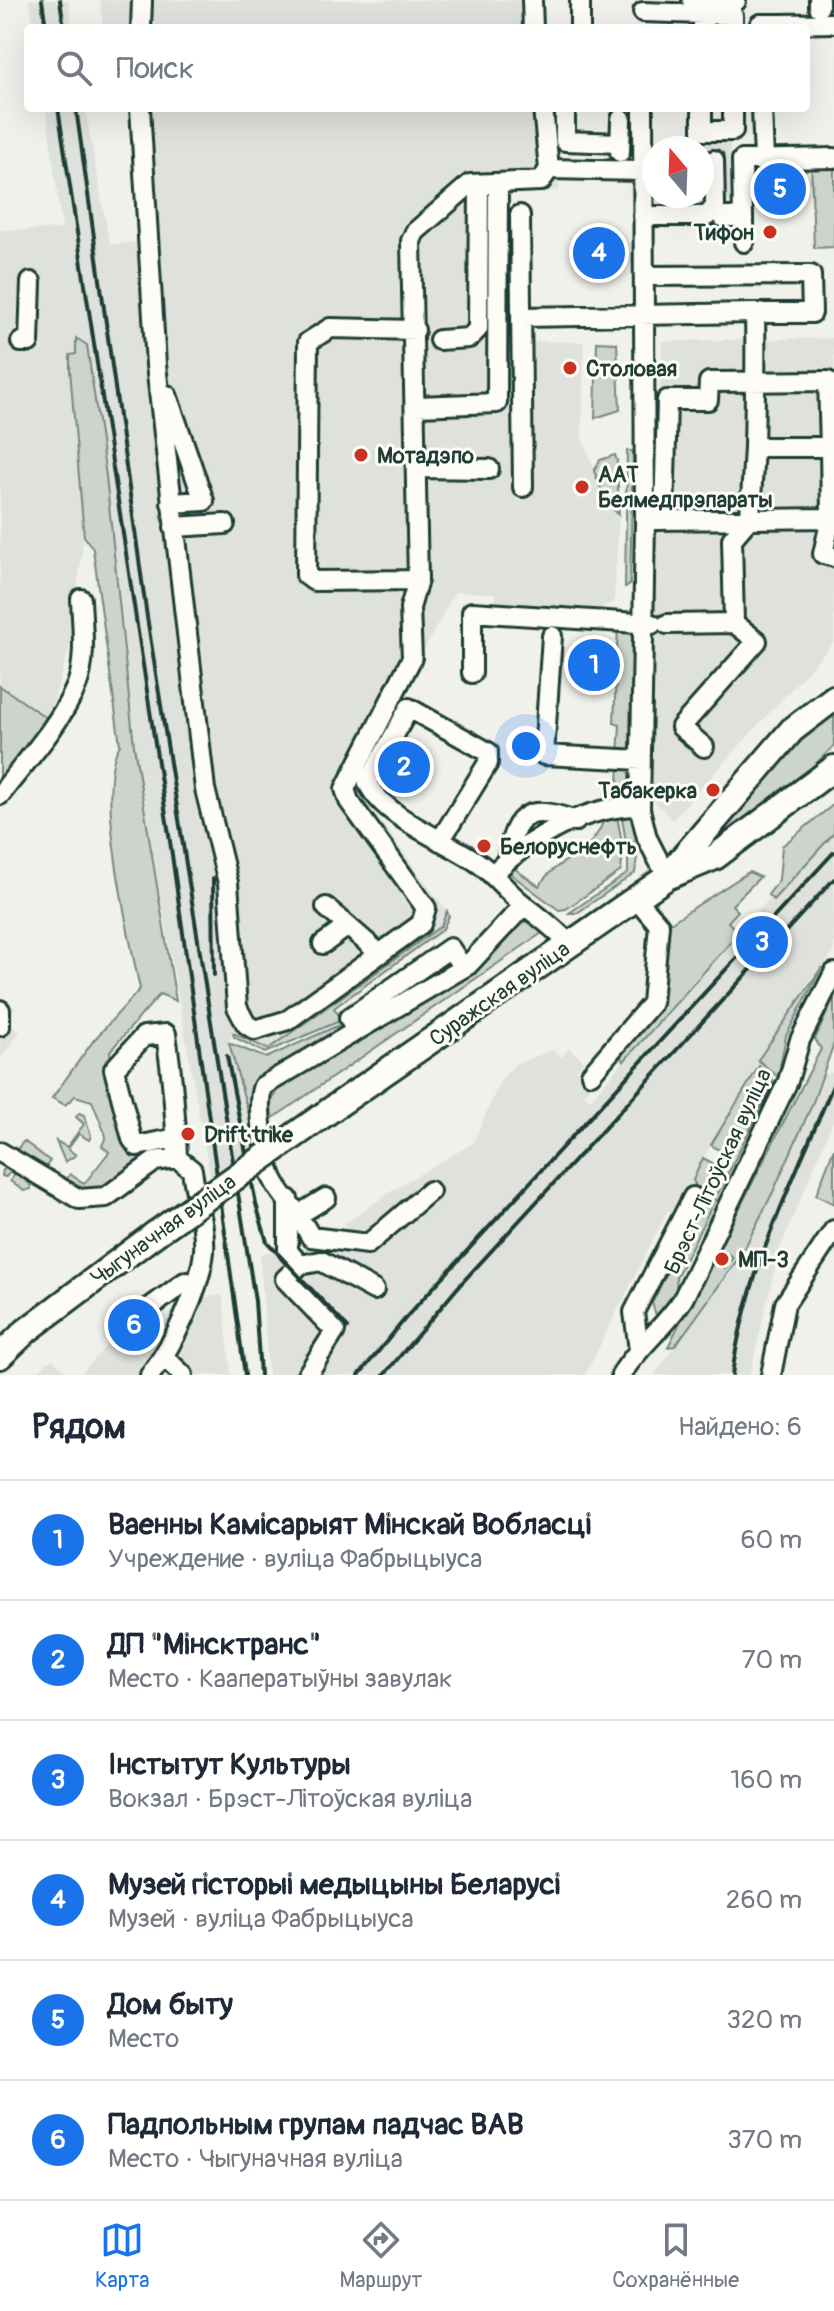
<!DOCTYPE html>
<html lang="ru">
<head>
<meta charset="utf-8">
<style>
  :root { --surface:#fff; --page:#f6f6f7; --text:#1f2937; --muted:#747a83; --line:#e0e1e3; --accent:#1a73e8 }
  body { margin:0; font-family:Pangolin,sans-serif; background:var(--page); color:var(--text) }
  .compass { position:absolute; left:642px; top:136px; width:72px; height:72px; border-radius:50%; background:var(--surface); box-shadow:0 8px 32px #0002; rotate:341deg }
  .you { position:absolute; left:526px; top:746px; width:28px; height:28px; margin:-20px; border:6px solid #fff; border-radius:50%; background:#1a73e8; box-shadow:0 0 0 12px #1a73e833 }
  .badge { display:grid; place-items:center; width:52px; height:52px; border-radius:50%; background:var(--accent); color:#fff; font-size:26px; font-weight:700 }
  .pin { position:absolute; translate:-50% -50%; border:4px solid #fff; box-shadow:0 2px 8px #0006 }
  .list { margin:0; padding:0; list-style:none }
  h2 { display:flex; justify-content:space-between; align-items:center; height:104px; margin:0; padding:0 32px; font-size:34px }
  h2 small { font-size:26px; font-weight:400; color:var(--muted) }
  .list li { display:grid; grid-template-columns:52px 1fr auto; gap:24px; align-items:center; box-sizing:border-box; height:120px; padding:0 32px; border-top:2px solid var(--line) }
  .list b { display:block; font-size:30px; white-space:nowrap }
  .list p { margin:0; font-size:26px; white-space:nowrap; color:var(--muted) }
  .list em { font-size:26px; font-style:normal; color:var(--muted) }
  .icon { flex:none; width:44px; height:44px; fill:none; stroke:currentColor; stroke-width:2; stroke-linecap:round; stroke-linejoin:round }
  .map { position:relative; flex:none; width:834px; height:1375px; overflow:hidden }
  .search { position:absolute; background:var(--surface); box-shadow:0 8px 32px #0002; left:24px; right:24px; top:24px; height:88px; display:flex; align-items:center; gap:20px; box-sizing:border-box; padding:0 28px; border-radius:8px; color:var(--muted); font-size:30px }
  .sheet { height:824px; background:var(--surface) }
  nav { display:flex; justify-content:space-around; align-items:center; box-sizing:border-box; height:112px; border-top:2px solid var(--line); background:var(--surface); font-size:22px; color:var(--muted) }
  nav a { display:grid; justify-items:center; gap:4px }
  nav .on { color:var(--accent) }
  .map>svg:first-child { display:block }
  .built { fill:#dfe2dc }
  .green { fill:#cdd3cd; stroke:#768880; stroke-width:2 }
  .lines { fill:none; stroke-linecap:round; stroke-linejoin:round }
  .minor-casing { stroke:#1f3d34; stroke-width:24 }
  .major-casing { stroke:#1f3d34; stroke-width:30 }
  .minor { stroke:#fdfcf7; stroke-width:18 }
  .major { stroke:#fdfcf7; stroke-width:24 }
  .rail { stroke:#1f3d34; stroke-width:4 }
  .major-bridge-casing { stroke:#1f3d34; stroke-width:30; stroke-linecap:butt }
  .major-bridge { stroke:#fdfcf7; stroke-width:24 }
  .poi-dot { fill:#c8321e; stroke:#fdfcf7; stroke-width:3 }
  .labels { text-anchor:middle; stroke-width:6; stroke-linejoin:round; paint-order:stroke }
  .poi-label { font-size:22px; font-weight:bold; fill:#1f3d34; stroke:#fdfcf7; text-anchor:start }
  .street-label { font-size:22px; fill:#1f3d34; stroke:#fdfcf7 }
</style>
</head>
<body>
<div class="map">
<svg width="834" height="1375" viewBox="0 0 834 1375">
  <rect width="100%" height="100%" fill="#f0f1eb"/>
  <filter id="ink" filterUnits="userSpaceOnUse"><feTurbulence type="fractalNoise" baseFrequency=".0125" numOctaves="2"/><feDisplacementMap in="SourceGraphic" scale="16" xChannelSelector="R" yChannelSelector="G"/><feConvolveMatrix kernelMatrix="1 2 1 2 8 2 1 2 1" color-interpolation-filters="sRGB"/></filter>
  <g filter="url(#ink)">
    <!-- built -->
    <path class="built" d="M29 0H68L73 28H34Z
      M100 0H544V28H103Z
      M46 108H85L110 245 139 241 133 136 128 108H552L553 138 557 157H561L559 191 516 188 501 196 504 341 584 342 582 437 607 503 619 515 614 603 603 605V627L496 611 495 593 455 592 356 776 360 794 447 911 441 926 267 1050 233 1033 229 1043 253 1130 259 1167 214 1199 134 747 106 476 87 345 77 338 76 355H71L84 536 70 646 48 719 0 686V230L62 229Z
      M669 142 730 143 731 202 721 203 715 212 667 211V196H702V148H669Z
      M834 338V642L672 820 651 798 653 539 662 341Z
      M834 827V951L759 1060 762 1063 703 1158 693 1180 706 1193 692 1221 668 1210 585 1375H268L260 1254 290 1247 351 1250 355 1238 344 1224 399 1186 473 1143 501 1079 515 1064 553 1050 562 1057 569 1048 584 1061 577 1070 592 1084 584 1094 590 1099Z
      M0 998 15 1008 5 1021 20 1032 0 1059Z
      M834 1072V1119L779 1251 750 1375H654L741 1255 773 1192 823 1075Z
      M187 1290 197 1298 223 1295 231 1375H80L130 1319 152 1338Z
      M52 1359 70 1375H32Z"/>
    <!-- green -->
    <path class="green" d="M811 163H834V247L814 248Z
      M76 338 87 345 106 476 134 746 176 1001 160 994 110 1051 111 1070 131 1138 156 1148 100 1192 87 1195 63 1185 70 1174 84 1184 109 1152 102 1146 106 1136 92 1101 75 1096 65 1105 52 1098 94 1040 140 989C130 940 93 784 120 745L93 549 84 536 70 370V355L76 354Z
      M597 342 617 343 620 410 595 418Z
      M627 451H633L630 585 625 587Z
      M615 455 617 461 619 515 607 503 594 471 600 460Z
      M618 624 637 632 634 750 618 754 620 725 614 723Z
      M0 686 48 719 0 785Z
      M834 712V746L783 795 712 849 709 845C749 799 786 750 834 712Z
      M619 763 635 772 633 787 618 786Z
      M834 804V833L773 900 768 895 779 880 782 846Z
      M621 811 634 818 638 840 626 843Z
      M617 816 623 848 621 871 566 909 559 910 509 873 508 869 525 854 515 869 539 886C559 854 591 859 604 819Z
      M638 848 635 873 577 913H569L628 873V852Z
      M749 872 760 877 732 905 738 911 728 922 739 933 624 1061 619 1056 628 1046 625 1043 657 1005 664 927Z
      M447 911 449 916 443 929 334 1008 342 1020 265 1053 234 1037 233 1033 268 1049 441 926Z
      M521 921 542 926V933L272 1119 271 1102 279 1086Z
      M822 967 786 1036 778 1077 758 1060Z
      M834 997V1043L812 1105 773 1192 741 1255 675 1346 668 1347 711 1259 725 1269 733 1257 719 1248 821 1049 815 1039Z
      M339 1025 341 1027 272 1069 261 1080 253 1130 229 1043 266 1058Z
      M759 1066 774 1081 676 1278C678 1294 672 1309 656 1315L652 1303 706 1193 697 1189 693 1180 703 1158 718 1166 724 1153 711 1145Z
      M79 1113 84 1115 91 1136 89 1140 79 1134 68 1149 76 1155 65 1162 56 1141 67 1147 84 1124 76 1117Z
      M24 1141 50 1161 44 1169 18 1153 17 1149Z
      M834 1148V1204L816 1195Z
      M8 1168 30 1184 31 1189 24 1191 10 1181 14 1175 10 1172 6 1177 2 1176 3 1170Z"/>
    <g class="lines">
      <defs>
        <path id="minor" d="M532 0 533 28
          M580 0V28
          M692 0 736 1
          M819 0V7
          M643 12 703 14V28
          M703 14 733 15V28
          M141 28 142 0
          M760 28V24H782
          M782 28V24L834 23
          M140 108 156 365 205 789 228 883 237 1007 246 1024 255 1030 288 1020 421 924 426 908 349 801 345 789 412 658 410 608 418 580 411 241 415 232 470 184 541 181 549 169
          M543 108 549 169 642 171
          M565 108V141L620 143
          M643 108 645 522 640 809 647 838 667 877
          M702 108V131H733V108
          M762 108 764 160
          M620 152 621 119
          M520 215 523 487
          M643 216H707L715 206 714 160
          M722 217H743L742 160 834 158
          M743 217 744 242
          M644 276 811 275 812 313H755C756 358 755 403 754 447H830L828 381 709 382 708 400H667L664 519
          M522 317 755 313
          M415 330 330 328 308 342 306 575 314 581 418 580
          M439 340 469 338 478 329 479 184
          M21 342H29L31 282
          M167 395 204 501 171 503
          M417 406 497 403 498 183
          M417 468 489 469
          M831 518 823 554 834 557
          M655 520 831 518 830 447
          M174 527 225 524
          M734 623 732 539 750 518 754 447
          M667 624 734 623 757 641 681 727 704 747
          M552 636 544 755 641 760
          M472 673V612L652 624
          M0 795C26 761 59 726 76 687 87 661 82 625 81 599
          M440 841 488 763V752L409 708 368 783C384 818 445 840 477 862 492 872 504 888 518 900 536 915 553 926 569 944
          M507 859C516 810 529 805 576 821
          M492 875C529 837 586 806 640 806
          M326 907 380 954
          M323 944 348 926
          M0 1010V1026
          M355 1030 349 1018 450 948 463 968
          M591 1074 652 1003 659 925 636 898
          M176 1138 137 1146 132 1139 114 1069 144 1036 166 1034C172 1075 176 1116 177 1158
          M0 1152 79 1199 106 1197 155 1161 177 1158 192 1170C195 1195 206 1226 204 1251 200 1290 174 1344 150 1375
          M326 1198 298 1215C290 1203 279 1192 273 1179 265 1161 255 1104 263 1086L468 965 524 905
          M288 1199V1251L300 1265 321 1261 374 1290
          M298 1215 311 1237 368 1244 430 1191
          M300 1265 285 1279 335 1331 307 1375
          M138 1316 185 1282 197 1283
          M639 1350 634 1312 693 1197
          M164 1357 183 1375
          M621 1375C638 1346 665 1327 683 1299L788 1081 800 1040 834 973
          M771 1375 785 1304 834 1230"/>
        <path id="major" d="M668 875 792 730 834 698
          M332 1109 667 877 715 857 834 768
          M0 1356 26 1331 155 1234"/>
      </defs>
      <!-- minor casing -->
      <use href="#minor" class="minor-casing"/>
      <!-- major casing -->
      <use href="#major" class="major-casing"/>
      <!-- minor -->
      <use href="#minor" class="minor"/>
      <!-- major -->
      <use href="#major" class="major"/>
      <!-- rail -->
      <path class="rail" d="M42 0 46 28
        M60 0 64 28
        M58 108 171 848 245 1375
        M76 108 147 617 255 1301 260 1375
        M213 879 214 975
        M227 1056 256 1204 267 1242 348 1328
        M359 1375 409 1314 834 852
        M384 1375 459 1286 834 879
        M732 1375C746 1271 794 1179 834 1083"/>
      <defs>
        <path id="major-bridge" d="M155 1234 332 1109"/>
      </defs>
      <!-- major-bridge casing -->
      <use href="#major-bridge" class="major-bridge-casing"/>
      <!-- major-bridge -->
      <use href="#major-bridge" class="major-bridge"/>
    </g>
  </g>
  <!-- markers -->
  <g class="poi-dot">
    <circle cx="770" cy="232" r="8"/>
    <circle cx="570" cy="368" r="8"/>
    <circle cx="361" cy="455" r="8"/>
    <circle cx="582" cy="487" r="8"/>
    <circle cx="713" cy="790" r="8"/>
    <circle cx="484" cy="846" r="8"/>
    <circle cx="188" cy="1134" r="8"/>
    <circle cx="722" cy="1259" r="8"/>
  </g>
  <g class="labels">
    <!-- poi labels -->
    <g class="poi-label">
      <text x="754" y="240" text-anchor="end">Тифон</text>
      <text x="586" y="376">Столовая</text>
      <text x="377" y="463">Мотадэпо</text>
      <text x="598" y="482">ААТ<tspan x="598" dy="25">Белмедпрэпараты</tspan></text>
      <text x="697" y="798" text-anchor="end">Табакерка</text>
      <text x="500" y="854">Белоруснефть</text>
      <text x="204" y="1142">Drift trike</text>
      <text x="738" y="1267">МП-3</text>
    </g>
    <!-- street labels -->
    <g class="street-label">
      <text transform="translate(499 993) rotate(-35)" y="8">Суражская вуліца</text>
      <text transform="translate(717 1171) rotate(-65)" y="8">Брэст-Літоўская вуліца</text>
      <text transform="translate(163 1229) rotate(-36)" y="8">Чыгуначная вуліца</text>
    </g>
  </g>
</svg>
<svg class="compass" viewBox="-18 -18 36 36"><path d="M0-13l5 13h-10z" fill="#e53935"/><path d="M0 13l5-13h-10z" fill="#747a83"/></svg>
<div class="you"></div>
<div class="pin badge" style="left:594px;top:665px">1</div>
<div class="pin badge" style="left:404px;top:767px">2</div>
<div class="pin badge" style="left:762px;top:942px">3</div>
<div class="pin badge" style="left:599px;top:253px">4</div>
<div class="pin badge" style="left:780px;top:189px">5</div>
<div class="pin badge" style="left:134px;top:1325px">6</div>
<div class="search"><svg class="icon" aria-label="search" viewBox="0 0 24 24"><circle cx="10" cy="10" r="6"/><path d="M15 15l6 6"/></svg>Поиск</div>
</div>
<section class="sheet">
<h2>Рядом<small>Найдено: 6</small></h2>
<ul class="list">
<li><span class="badge">1</span><div><b>Ваенны Камісарыят Мінскай Вобласці</b><p>Учреждение · вуліца Фабрыцыуса</p></div><em>60 m</em></li>
<li><span class="badge">2</span><div><b>ДП &quot;Мінсктранс&quot;</b><p>Место · Кааператыўны завулак</p></div><em>70 m</em></li>
<li><span class="badge">3</span><div><b>Інстытут Культуры</b><p>Вокзал · Брэст-Літоўская вуліца</p></div><em>160 m</em></li>
<li><span class="badge">4</span><div><b>Музей гісторыі медыцыны Беларусі</b><p>Музей · вуліца Фабрыцыуса</p></div><em>260 m</em></li>
<li><span class="badge">5</span><div><b>Дом быту</b><p>Место</p></div><em>320 m</em></li>
<li><span class="badge">6</span><div><b>Падпольным групам падчас ВАВ</b><p>Место · Чыгуначная вуліца</p></div><em>370 m</em></li>
</ul>
</section>
<nav>
<a class="on"><svg class="icon" aria-label="map" viewBox="0 0 24 24"><path d="M3 6l6-2 6 2 6-2v14l-6 2-6-2-6 2zM9 4v14M15 6v14"/></svg>Карта</a>
<a><svg class="icon" aria-label="directions" viewBox="0 0 24 24"><path d="M12 3l9 9-9 9-9-9zM9 14v-3h6M13 9l2 2-2 2"/></svg>Маршрут</a>
<a><svg class="icon" aria-label="saved" viewBox="0 0 24 24"><path d="M7 4h10v16l-5-4-5 4z"/></svg>Сохранённые</a>
</nav>
</body>
</html>
